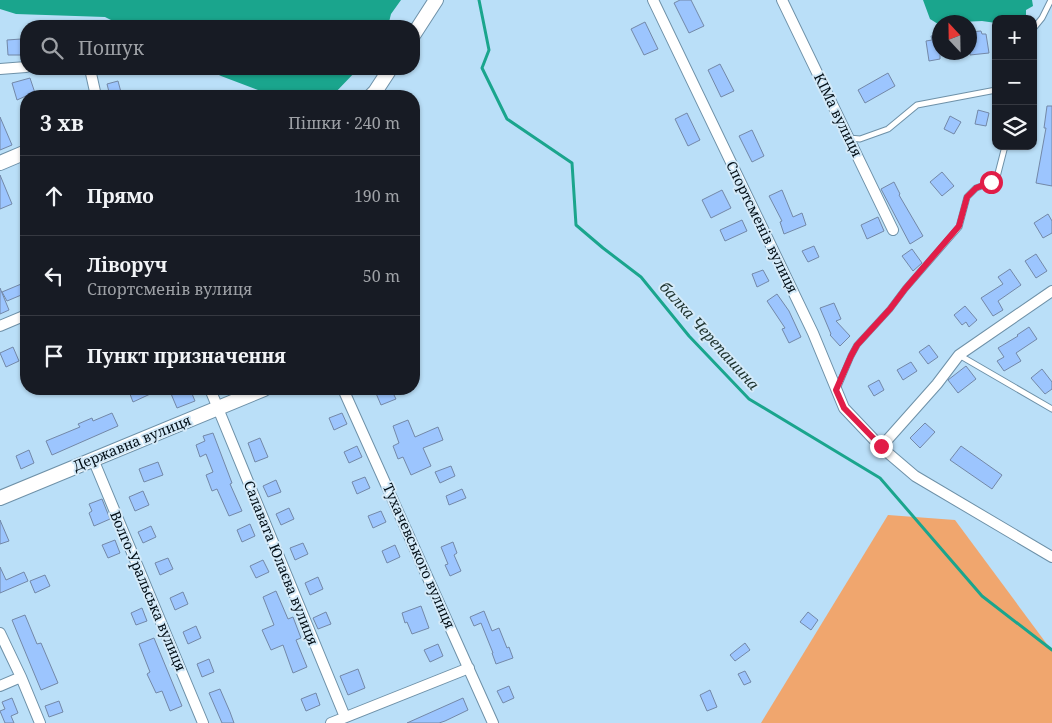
<!DOCTYPE html>
<html lang="uk">
<head>
<meta charset="utf-8">
<style>
  :root { --surface:#171b24; --page:#20242c; --text:#f1f3f6; --muted:#9ea1a6; --line:#363941 }
  body { margin:0; font-family:"Noto Serif",serif; background:var(--page); color:var(--text) }
  .controls { position:absolute; right:15px; top:15px; display:grid; overflow:hidden; border-radius:10px; box-shadow:0 1px 4px #0004 }
  .controls button { width:45px; height:45px; display:grid; place-items:center; padding:0; border:0; border-bottom:1px solid var(--line); background:var(--surface); color:var(--text); font:25px sans-serif }
  .compass { position:absolute; left:932px; top:15px; width:45px; height:45px; border-radius:50%; background:var(--surface); box-shadow:0 1px 4px #0004; rotate:338deg }
  .stop { position:absolute; width:15px; height:15px; margin:-11px; border:4px solid #e11d48; border-radius:50%; background:#fff }
  .stop.end { background:#e11d48; border-color:#fff; box-shadow:0 1px 5px #0008 }
  .list { margin:0; padding:0; list-style:none }
  h2 { display:flex; justify-content:space-between; align-items:center; height:65px; margin:0; padding:0 20px; font-size:21px }
  h2 small { font-size:16px; font-weight:400; color:var(--muted) }
  .list li { display:grid; grid-template-columns:32px 1fr auto; gap:15px; align-items:center; box-sizing:border-box; height:80px; padding:0 20px; border-top:1px solid var(--line) }
  .list b { display:block; font-size:19px; white-space:nowrap }
  .list p { margin:0; font-size:16px; white-space:nowrap; color:var(--muted) }
  .list em { font-size:16px; font-style:normal; color:var(--muted) }
  .icon { flex:none; width:28px; height:28px; fill:none; stroke:currentColor; stroke-width:2; stroke-linecap:round; stroke-linejoin:round }
  .map { position:relative; flex:none; width:1052px; height:723px; overflow:hidden }
  .search { position:absolute; background:var(--surface); box-shadow:0 1px 4px #0004; left:20px; top:20px; width:400px; height:55px; display:flex; align-items:center; gap:12px; box-sizing:border-box; padding:0 18px; border-radius:20px; color:var(--muted); font-size:19px }
  .panel { position:absolute; background:var(--surface); box-shadow:0 1px 4px #0004; left:20px; top:90px; width:400px; height:305px; border-radius:20px }
  .map>svg:first-child { display:block }
  .green { fill:#f0a66e }
  .water { fill:#1aa58d }
  .lines { fill:none; stroke-linecap:round; stroke-linejoin:round }
  .stream { stroke:#1aa58d; stroke-width:3 }
  .building { fill:#9cc5fe; stroke:#7388a7 }
  .service-casing { stroke:#6e91a8; stroke-width:7 }
  .minor-casing { stroke:#6e91a8; stroke-width:12 }
  .secondary-casing { stroke:#6e91a8; stroke-width:16 }
  .service { stroke:#fff; stroke-width:5 }
  .minor { stroke:#fff; stroke-width:10 }
  .secondary { stroke:#fff; stroke-width:14 }
  .route { stroke:#e11d48; stroke-width:6 }
  .labels { text-anchor:middle; stroke-width:4; stroke-linejoin:round; paint-order:stroke }
  .street-label { font-size:14px; fill:#020e16; stroke:#d4eaf9 }
  .water-label { font-size:15px; font-style:italic; fill:#1d322d; stroke:#d4eaf9 }
</style>
</head>
<body>
<div class="map">
<svg width="1052" height="723" viewBox="0 0 1052 723">
  <rect width="100%" height="100%" fill="#badff8"/>
  <!-- green -->
  <path class="green" d="M888 515 955 520 1052 651V723H761Z"/>
  <!-- water -->
  <path class="water" d="M0 0H401L391 14 388 26H123L105 17 16 14 0 9Z
    M923 0H1032L1033 6 1026 10V19H996V23L982 21 961 22H940L939 24H938L930 19Z
    M207 69H358L332 96H274L221 76Z"/>
  <g class="lines">
    <!-- stream -->
    <path class="stream" d="M479 0 489 50 482 68 507 119 572 163 576 225 603 248 641 277 689 336 749 399 880 478 982 596 1052 650"/>
  </g>
  <!-- building -->
  <path class="building" d="M680 0H691L704 26 689 33 674 3Z
    M645 22 658 49 644 55 631 29Z
    M981 31 982 34H986L989 53 970 55V32Z
    M940 35V59L929 61 926 41 932 40 931 36Z
    M21 39V55H8L7 40Z
    M720 64 734 91 721 97 708 70Z
    M888 73 895 86 865 103 858 90Z
    M30 78 36 96H26L17 100 12 83Z
    M118 81 122 96H110L107 84Z
    M1047 106H1052V186L1036 183 1046 128H1044Z
    M978 110 989 113 986 126 975 124Z
    M687 113 700 140 688 146 675 119Z
    M950 116 961 122 954 134 944 129Z
    M0 117 12 145 0 150Z
    M752 130 764 156 752 162 739 136Z
    M942 172 954 186 942 196 930 182Z
    M0 175 12 204 0 209Z
    M894 182 900 194 899 195 923 236 910 244 881 189Z
    M722 190 731 208 711 218 702 200Z
    M782 190 793 217 802 213 806 225 784 234 780 222 782 221 769 196Z
    M1048 214 1052 221V233L1043 238 1034 223Z
    M878 217 884 231 867 239 861 225Z
    M742 220 747 231 725 241 720 230Z
    M814 246 819 257 808 262 802 251Z
    M912 249 922 263 913 271 902 256Z
    M1036 254 1047 271 1036 278 1025 261Z
    M1010 269 1021 285 998 301 1003 310 993 316 981 298 1003 284 998 277Z
    M763 270 769 281 757 287 752 274Z
    M26 282V293L7 301 2 292Z
    M0 288 9 310 0 314Z
    M777 294 789 311 801 337 789 343 782 329 785 328 767 301Z
    M834 303 841 319 836 321 850 336 840 346 830 335 831 334 820 308Z
    M965 306 977 320 969 327 966 322 962 325 954 315Z
    M1029 327 1037 339 1016 353 1021 361 1004 371 997 361 1004 357 998 348 1018 336 1017 335Z
    M929 345 938 357 928 364 919 352Z
    M13 347 19 361 6 367 0 353Z
    M911 362 917 371 903 380 897 370Z
    M966 366 976 379 958 393 948 380Z
    M1042 369 1052 382V389L1045 394 1031 378Z
    M879 380 884 390 874 396 868 386Z
    M128 389H161L133 402Z
    M169 389H190L195 401 177 408Z
    M379 389H391L396 399 381 405 375 391Z
    M112 413 118 426 52 455 46 441 80 427 78 424 92 418 93 421Z
    M342 413 347 424 334 430 329 418Z
    M408 420 415 437 438 427 443 440 423 448 431 466 411 475 403 457 398 459 393 446 399 443 393 426Z
    M925 423 935 432 920 448 910 438Z
    M213 433 232 483 230 484 242 511 229 516 217 489 212 491 206 475 213 472 206 454 200 457 196 445 205 441 203 436Z
    M260 438 268 457 255 462 248 443Z
    M357 446 362 457 349 463 344 452Z
    M961 446 1002 475 992 489 950 460Z
    M29 450 34 463 21 469 16 456Z
    M158 462 163 475 144 482 139 469Z
    M451 466 455 476 440 483 435 472Z
    M365 477 370 488 357 494 352 482Z
    M276 480 281 492 268 497 263 486Z
    M462 489 466 498 449 505 446 496Z
    M143 491 149 505 135 511 129 497Z
    M102 499 110 519 94 526 89 513 92 511 89 504Z
    M289 508 294 519 281 525 276 514Z
    M381 511 386 522 373 528 368 516Z
    M0 520 9 541 0 544Z
    M250 524 255 536 242 542 237 530Z
    M151 526 156 537 143 543 138 532Z
    M115 540 120 553 108 558 102 545Z
    M453 542 457 553 454 555 461 571 450 576 445 565 448 564 441 547Z
    M303 543 308 554 295 560 290 548Z
    M395 545 400 557 387 563 382 551Z
    M168 558 173 569 160 575 155 563Z
    M263 560 269 572 256 578 250 566Z
    M0 567 6 580 24 572 28 581 0 593Z
    M45 575 50 586 35 593 30 581Z
    M318 577 323 589 310 595 305 583Z
    M276 591 288 619 293 617 301 638 296 640 307 667 293 673 283 645 271 650 262 630 274 625 263 597Z
    M183 592 188 604 175 610 170 598Z
    M421 606 429 628 412 634 407 622 405 623 402 613Z
    M142 608 147 621 136 625 131 613Z
    M484 611 492 631 499 628 507 648 509 647 513 658 496 664 492 653H493L481 623 474 626 470 617Z
    M326 612 331 624 318 629 313 618Z
    M808 612 818 620 811 630 800 622Z
    M25 615 37 644 41 643 58 683 41 690 12 620Z
    M196 626 201 638 188 644 183 632Z
    M154 638 182 706 170 711 162 691 156 693 147 674 150 672 139 644Z
    M745 643 750 650 735 661 730 655Z
    M438 644 443 656 430 662 424 650Z
    M209 659 214 672 202 677 197 664Z
    M358 669 365 688 348 695 340 676Z
    M745 671 751 682 744 685 738 674Z
    M509 686 514 698 503 703 497 691Z
    M220 689 230 712 234 723H222L209 693Z
    M710 690 717 707 707 711 700 695Z
    M316 693 320 705 306 711 301 699Z
    M12 698 18 713 11 716 14 723H5L0 711 5 709 2 702Z
    M463 698 468 710 445 721 439 723H407Z
    M59 701 63 712 49 717 45 706Z"/>
  <g class="lines">
    <defs>
      <path id="service" d="M1033 29 1042 18 1051 0
        M849 138 860 139 888 129 917 105 996 90
        M959 355 1052 409
        M837 389 851 356 857 345 890 309 905 289 959 227 967 197 976 188 996 181 1005 146"/>
      <path id="minor" d="M653 0 813 333 844 408 881 447 915 476 1052 557
        M782 0 893 230
        M0 69 26 67
        M90 69 96 96
        M0 326 26 315
        M210 389 345 717
        M343 389 493 723
        M881 447 937 384 959 355 1052 291
        M93 459 203 723
        M0 633 21 677 40 723
        M0 686 21 677
        M331 723 469 668"/>
      <path id="secondary" d="M414 34 436 0
        M371 96 375 92 390 69
        M0 163 26 152
        M0 498 264 389"/>
    </defs>
    <!-- service casing -->
    <use href="#service" class="service-casing"/>
    <!-- minor casing -->
    <use href="#minor" class="minor-casing"/>
    <!-- secondary casing -->
    <use href="#secondary" class="secondary-casing"/>
    <!-- service -->
    <use href="#service" class="service"/>
    <!-- minor -->
    <use href="#minor" class="minor"/>
    <!-- secondary -->
    <use href="#secondary" class="secondary"/>
  </g>
  <g class="lines">
    <!-- route -->
    <path class="route" d="M881 446 844 408 836 390 851 356 857 345 890 309 905 289 959 226 967 197 976 188 991 182"/>
  </g>
  <g class="labels">
    <!-- street labels -->
    <g class="street-label">
      <text transform="translate(838 115) rotate(64)" y="5">КІМа вулиця</text>
      <text transform="translate(762 227) rotate(64)" y="5">Спортсменів вулиця</text>
      <text transform="translate(132 443) rotate(-22)" y="5">Державна вулиця</text>
      <text transform="translate(419 556) rotate(66)" y="5">Тухачевського вулиця</text>
      <text transform="translate(281 563) rotate(68)" y="5">Салавата Юлаєва вулиця</text>
      <text transform="translate(148 591) rotate(67)" y="5">Волго-Уральська вулиця</text>
    </g>
    <!-- water labels -->
    <g class="water-label">
      <text transform="translate(709 336) rotate(48)" y="5">балка Черепашина</text>
    </g>
  </g>
</svg>
<div class="controls">
<button>+</button>
<button>−</button>
<button><svg class="icon" aria-label="layers" viewBox="0 0 24 24"><path d="M12 4l9 5-9 5-9-5zM3 14l9 5 9-5"/></svg></button>
</div>
<svg class="compass" viewBox="-18 -18 36 36"><path d="M0-13l5 13h-10z" fill="#e53935"/><path d="M0 13l5-13h-10z" fill="#9ea1a6"/></svg>
<div class="stop" style="left:991px;top:182px"></div>
<div class="stop end" style="left:881px;top:446px"></div>
<div class="search"><svg class="icon" aria-label="search" viewBox="0 0 24 24"><circle cx="10" cy="10" r="6"/><path d="M15 15l6 6"/></svg>Пошук</div>
<section class="panel">
<h2>3 хв<small>Пішки · 240 m</small></h2>
<ul class="list">
<li><svg class="icon" aria-label="ahead" viewBox="0 0 24 24"><path d="M12 20V5M6 11l6-6 6 6"/></svg><div><b>Прямо</b></div><em>190 m</em></li>
<li><svg class="icon" aria-label="left" viewBox="0 0 24 24"><path d="M17 20v-9H6M10 6l-5 5 5 5"/></svg><div><b>Ліворуч</b><p>Спортсменів вулиця</p></div><em>50 m</em></li>
<li><svg class="icon" aria-label="arrive" viewBox="0 0 24 24"><path d="M6 21V4h12l-3 4 3 4H6"/></svg><div><b>Пункт призначення</b></div></li>
</ul>
</section>
</div>
</body>
</html>
